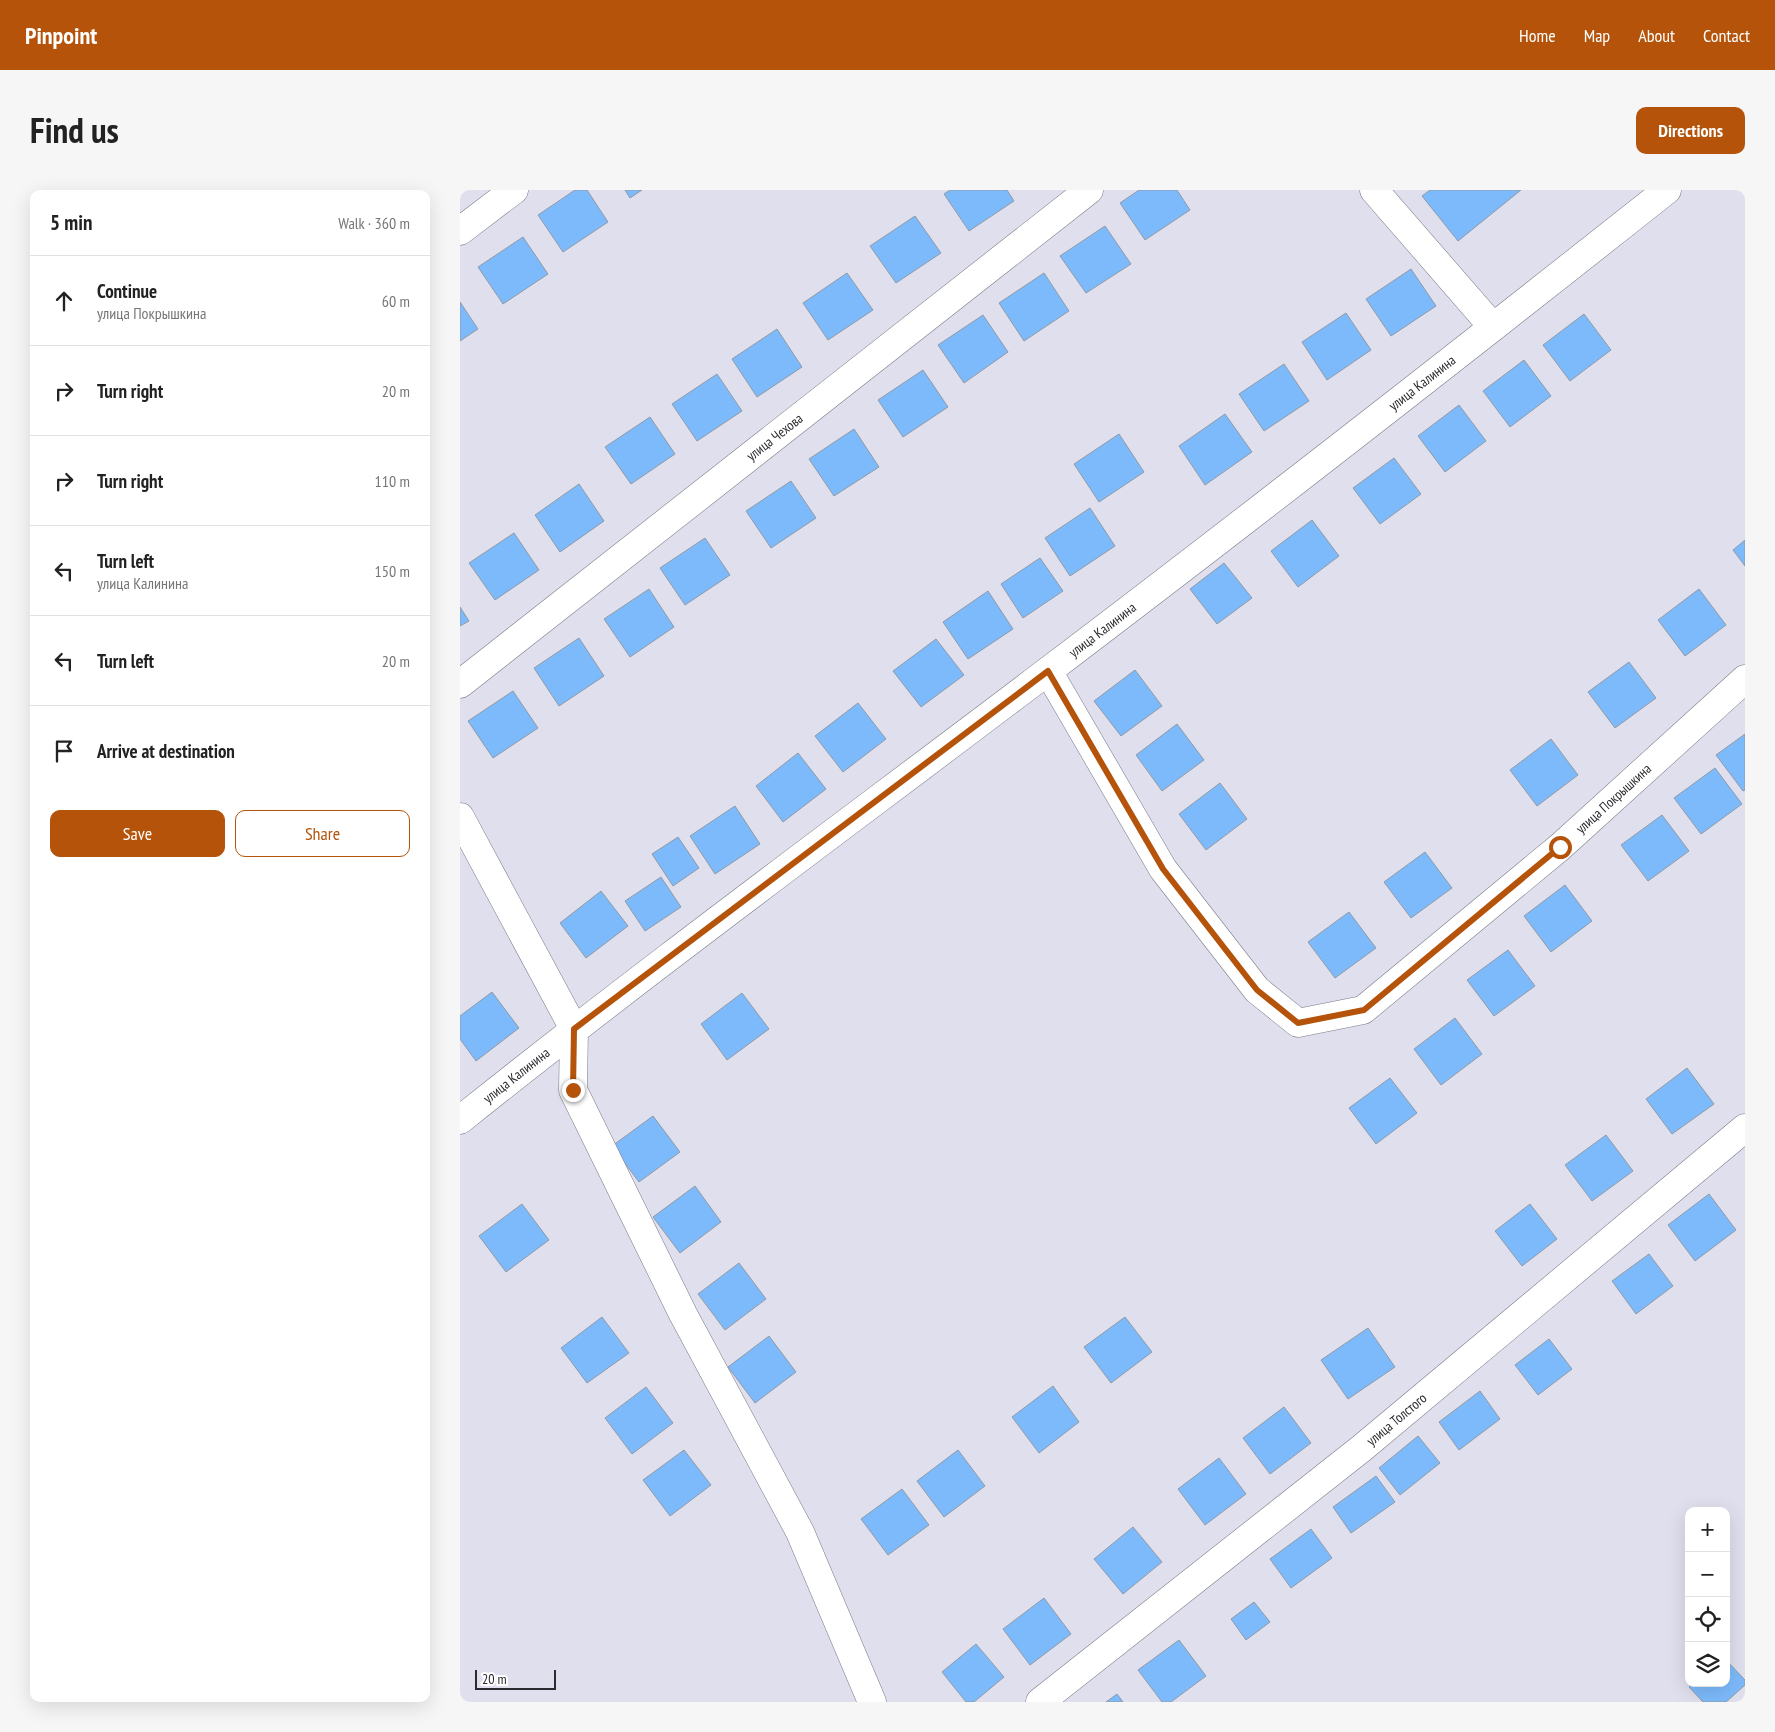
<!DOCTYPE html>
<html lang="en">
<head>
<meta charset="utf-8">
<style>
  :root { --surface:#fff; --page:#f6f6f6; --text:#222; --muted:#767676; --line:#e0e0e0; --accent:#b45309 }
  body { margin:0; font-family:"PT Sans Narrow",sans-serif; background:var(--page); color:var(--text) }
  .controls { position:absolute; right:15px; bottom:15px; display:grid; overflow:hidden; border-radius:10px; box-shadow:0 5px 20px #0002 }
  .controls button { width:45px; height:45px; display:grid; place-items:center; padding:0; border:0; border-bottom:1px solid var(--line); background:var(--surface); color:var(--text); font:25px sans-serif }
  .scale { position:absolute; left:15px; bottom:12px; width:81px; box-sizing:border-box; padding-left:5px; border:2px solid #2a2a2f; border-top:0; font-size:14px; line-height:18px; white-space:nowrap; color:#2a2a2f; -webkit-text-stroke:4px #fff; paint-order:stroke }
  .stop { position:absolute; width:15px; height:15px; margin:-11px; border:4px solid #b45309; border-radius:50%; background:#fff }
  .stop.end { background:#b45309; border-color:#fff; box-shadow:0 1px 5px #0008 }
  .list { margin:0; padding:0; list-style:none }
  h2 { display:flex; justify-content:space-between; align-items:center; height:65px; margin:0; padding:0 20px; font-size:21px }
  h2 small { font-size:16px; font-weight:400; color:var(--muted) }
  .list li { display:grid; grid-template-columns:32px 1fr auto; gap:15px; align-items:center; box-sizing:border-box; height:90px; padding:0 20px; border-top:1px solid var(--line) }
  .list b { display:block; font-size:19px; white-space:nowrap }
  .list p { margin:0; font-size:16px; white-space:nowrap; color:var(--muted) }
  .list em { font-size:16px; font-style:normal; color:var(--muted) }
  .actions { display:flex; gap:10px; padding:15px 20px }
  .actions a { flex:1; padding:11px 0; border:1px solid var(--accent); border-radius:10px; text-align:center; font-size:18px; color:var(--accent) }
  .actions .main { background:var(--accent); color:#fff }
  .icon { flex:none; width:28px; height:28px; fill:none; stroke:currentColor; stroke-width:2; stroke-linecap:round; stroke-linejoin:round }
  .map { position:relative; flex:none; width:1285px; height:1512px; overflow:hidden; border-radius:10px }
  header { display:flex; align-items:center; gap:30px; box-sizing:border-box; height:70px; padding:0 25px; background:var(--accent); color:#fff }
  header strong { font-size:24px }
  nav { display:flex; gap:28px; margin-inline-start:auto; font-size:18px }
  .intro { display:flex; align-items:center; justify-content:space-between; box-sizing:border-box; height:120px; padding:0 30px }
  h1 { margin:0; font-size:35px }
  .button { padding:12px 22px; border-radius:10px; background:var(--accent); color:#fff; font-size:18px; font-weight:700 }
  main { display:flex; gap:30px; padding:0 30px }
  aside { flex:1; background:var(--surface); border-radius:10px; box-shadow:0 5px 20px #0002 }
  .map>svg:first-child { display:block }
  .building { fill:#7dbafb; stroke:#919aa5 }
  .lines { fill:none; stroke-linecap:round; stroke-linejoin:round }
  .minor-casing { stroke:#7a7a87; stroke-width:29 }
  .minor { stroke:#fff; stroke-width:28 }
  .route { stroke:#b45309; stroke-width:6 }
  .labels { text-anchor:middle; stroke-width:4; stroke-linejoin:round; paint-order:stroke }
  .street-label { font-size:14px; fill:#2a2a2f; stroke:#fff }
</style>
</head>
<body>
<header>
<strong>Pinpoint</strong>
<nav><a>Home</a><a>Map</a><a>About</a><a>Contact</a></nav>
</header>
<div class="intro"><h1>Find us</h1><a class="button">Directions</a></div>
<main>
<aside>
<h2>5 min<small>Walk · 360 m</small></h2>
<ul class="list">
<li><svg class="icon" aria-label="ahead" viewBox="0 0 24 24"><path d="M12 20V5M6 11l6-6 6 6"/></svg><div><b>Continue</b><p>улица Покрышкина</p></div><em>60 m</em></li>
<li><svg class="icon" aria-label="right" viewBox="0 0 24 24"><path d="M7 20v-9h11M14 6l5 5-5 5"/></svg><div><b>Turn right</b></div><em>20 m</em></li>
<li><svg class="icon" aria-label="right" viewBox="0 0 24 24"><path d="M7 20v-9h11M14 6l5 5-5 5"/></svg><div><b>Turn right</b></div><em>110 m</em></li>
<li><svg class="icon" aria-label="left" viewBox="0 0 24 24"><path d="M17 20v-9H6M10 6l-5 5 5 5"/></svg><div><b>Turn left</b><p>улица Калинина</p></div><em>150 m</em></li>
<li><svg class="icon" aria-label="left" viewBox="0 0 24 24"><path d="M17 20v-9H6M10 6l-5 5 5 5"/></svg><div><b>Turn left</b></div><em>20 m</em></li>
<li><svg class="icon" aria-label="arrive" viewBox="0 0 24 24"><path d="M6 21V4h12l-3 4 3 4H6"/></svg><div><b>Arrive at destination</b></div></li>
</ul>
<div class="actions"><a class="main">Save</a><a>Share</a></div>
</aside>
<div class="map">
<svg width="1285" height="1512" viewBox="0 0 1285 1512">
  <rect width="100%" height="100%" fill="#dfdfed"/>
  <!-- building -->
  <path class="building" d="M115 0H127L148 32 103 62 78 25Z
    M165 0H182L170 8Z
    M490 0H547L554 11 509 41 484 4Z
    M679 0H717L730 20 685 50 660 13Z
    M970 0H1061L998 51 962 6Z
    M455 26 481 63 436 93 410 56Z
    M645 36 671 74 626 103 600 66Z
    M63 47 88 84 43 114 18 77Z
    M951 79 976 116 931 146 906 109Z
    M387 83 413 120 368 150 343 113Z
    M584 83 609 121 564 151 539 113Z
    M0 112 18 139 0 151Z
    M886 123 911 160 867 190 842 152Z
    M1124 124 1151 160 1110 191 1083 155Z
    M523 125 548 162 504 193 478 155Z
    M317 139 342 177 297 207 272 169Z
    M1064 170 1091 206 1050 237 1023 201Z
    M824 174 849 211 804 241 779 204Z
    M463 180 488 217 443 247 418 210Z
    M257 184 282 221 237 251 212 214Z
    M999 215 1026 251 985 282 958 246Z
    M765 224 792 262 745 295 719 256Z
    M190 227 215 264 171 294 145 257Z
    M394 239 419 277 374 306 349 269Z
    M659 244 684 282 639 312 614 274Z
    M934 268 961 304 920 334 893 298Z
    M331 291 356 328 311 358 286 321Z
    M119 294 144 331 100 362 75 325Z
    M630 318 655 356 610 386 585 348Z
    M852 330 879 366 838 397 811 361Z
    M54 343 79 380 35 410 9 373Z
    M245 348 270 385 225 415 200 378Z
    M1285 350V376L1273 360Z
    M580 368 603 401 563 428 541 394Z
    M764 373 792 408 757 434 730 399Z
    M189 399 214 437 170 467 144 429Z
    M1239 399 1266 435 1225 466 1198 430Z
    M528 401 553 439 508 469 483 432Z
    M0 417 9 431 0 436Z
    M119 448 144 486 99 516 74 478Z
    M476 449 504 485 461 517 433 481Z
    M1169 472 1196 508 1155 538 1128 502Z
    M675 480 702 516 661 546 634 511Z
    M53 501 78 538 33 568 8 531Z
    M398 513 426 549 383 582 355 546Z
    M717 534 744 570 702 601 676 565Z
    M1285 544V600L1283 601 1256 565Z
    M1091 549 1118 585 1077 616 1050 580Z
    M338 563 366 599 323 632 296 596Z
    M1255 578 1282 614 1241 644 1214 608Z
    M760 593 787 629 746 660 719 624Z
    M275 616 300 654 255 684 230 646Z
    M1202 625 1229 661 1188 691 1161 655Z
    M218 647 239 678 213 696 192 664Z
    M965 662 992 698 951 728 924 692Z
    M201 687 221 717 185 741 165 711Z
    M1105 695 1132 731 1091 762 1064 726Z
    M141 701 168 736 126 768 100 733Z
    M889 722 916 758 875 788 848 752Z
    M1048 760 1075 796 1034 826 1007 790Z
    M32 802 59 838 16 871 0 849V826Z
    M282 803 309 839 267 870 241 834Z
    M995 828 1022 864 981 895 954 859Z
    M1227 878 1254 914 1212 944 1186 909Z
    M930 888 957 923 916 954 889 918Z
    M193 926 220 962 179 992 152 956Z
    M1146 945 1173 981 1132 1011 1105 975Z
    M235 996 261 1032 220 1063 193 1027Z
    M1249 1004 1276 1040 1235 1071 1208 1035Z
    M62 1014 89 1050 46 1082 19 1046Z
    M1070 1014 1097 1049 1062 1076 1035 1041Z
    M1189 1064 1213 1096 1176 1124 1152 1091Z
    M279 1073 306 1109 265 1140 238 1104Z
    M142 1127 169 1163 127 1193 101 1158Z
    M665 1127 692 1162 651 1193 624 1157Z
    M908 1138 935 1177 888 1209 861 1170Z
    M309 1146 336 1182 295 1213 268 1177Z
    M1089 1149 1112 1179 1078 1205 1055 1175Z
    M593 1196 619 1232 579 1263 552 1227Z
    M186 1197 213 1233 172 1264 145 1228Z
    M1020 1201 1040 1229 999 1260 979 1232Z
    M824 1217 851 1253 810 1284 783 1248Z
    M958 1246 980 1273 940 1305 919 1278Z
    M224 1260 251 1295 210 1326 183 1290Z
    M498 1260 525 1296 484 1327 457 1291Z
    M759 1268 786 1304 745 1335 718 1299Z
    M916 1286 935 1312 891 1343 873 1317Z
    M442 1299 469 1335 428 1365 401 1329Z
    M673 1337 702 1372 663 1404 634 1369Z
    M851 1339 872 1368 831 1398 810 1369Z
    M584 1408 611 1444 570 1475 543 1439Z
    M794 1412 810 1432 786 1450 771 1429Z
    M719 1450 746 1486 711 1512H702L678 1480Z
    M516 1454 544 1487 514 1512H506L482 1482Z
    M1266 1470 1285 1490V1495L1266 1512H1243L1229 1497 1233 1493H1266Z
    M657 1504 663 1512H646Z"/>
  <g class="lines">
    <defs>
      <g id="minor">
        <path d="M914 0 1033 137"/>
        <path d="M0 41 54 0"/>
        <path id="s1" d="M588 481 703 679 797 800 838 833 903 820 1100 657 1285 489"/>
        <path id="s2" d="M0 494 629 0"/>
        <path d="M0 627 114 839 113 900 223 1124 340 1342 412 1512"/>
        <path id="s3" d="M0 930C191 777 389 632 584 484 794 325 1001 163 1207 0"/>
        <path id="s4" d="M580 1512 902 1258 1285 938"/>
      </g>
    </defs>
    <!-- minor casing -->
    <use href="#minor" class="minor-casing"/>
    <!-- minor -->
    <use href="#minor" class="minor"/>
  </g>
  <g class="lines">
    <!-- route -->
    <path class="route" d="M113 900 114 839 588 481 703 679 797 800 838 833 904 820 1100 657"/>
  </g>
  <g class="labels">
    <!-- street labels -->
    <g class="street-label">
      <text dy="5" stroke="none"><textPath href="#s3" startOffset="1212">улица Калинина</textPath></text>
      <text dy="5" stroke="none"><textPath href="#s2" startOffset="400">улица Чехова</textPath></text>
      <text dy="5" stroke="none"><textPath href="#s3" startOffset="808">улица Калинина</textPath></text>
      <text dy="5" stroke="none"><textPath href="#s1" startOffset="829">улица Покрышкина</textPath></text>
      <text dy="5" stroke="none"><textPath href="#s3" startOffset="72">улица Калинина</textPath></text>
      <text dy="5" stroke="none"><textPath href="#s4" startOffset="455">улица Толстого</textPath></text>
    </g>
  </g>
</svg>
<div class="controls">
<button>+</button>
<button>−</button>
<button><svg class="icon" aria-label="locate" viewBox="0 0 24 24"><circle cx="12" cy="12" r="6"/><path d="M12 2v4M12 18v4M2 12h4M18 12h4"/></svg></button>
<button><svg class="icon" aria-label="layers" viewBox="0 0 24 24"><path d="M12 4l9 5-9 5-9-5zM3 14l9 5 9-5"/></svg></button>
</div>
<div class="scale">20 m</div>
<div class="stop" style="left:1100px;top:657px"></div>
<div class="stop end" style="left:113px;top:900px"></div>
</div>
</main>
</body>
</html>
